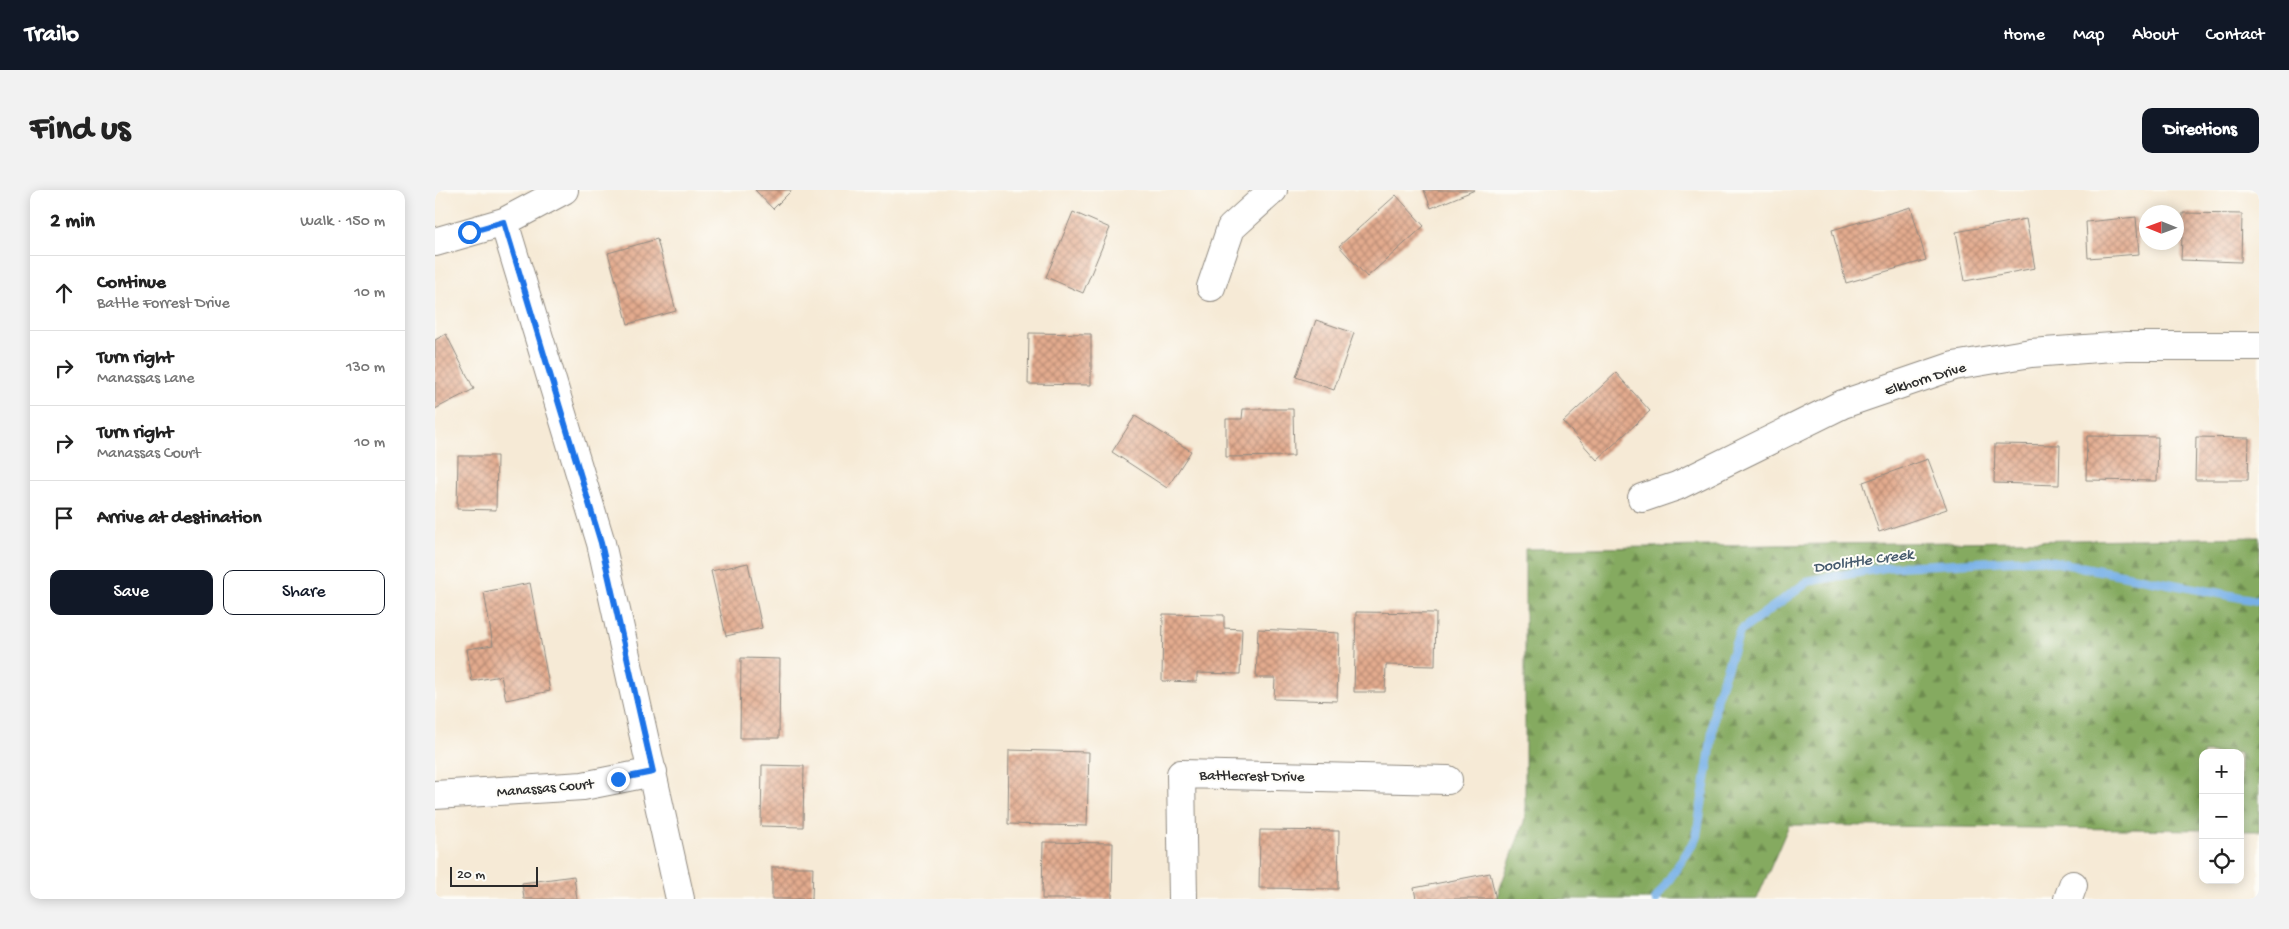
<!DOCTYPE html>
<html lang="en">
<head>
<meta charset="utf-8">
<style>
  :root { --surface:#fff; --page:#f2f2f2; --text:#222; --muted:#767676; --line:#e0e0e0; --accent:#111827 }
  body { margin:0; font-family:"Gochi Hand",sans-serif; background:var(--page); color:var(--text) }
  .controls { position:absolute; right:15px; bottom:15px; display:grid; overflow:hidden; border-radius:10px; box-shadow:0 2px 12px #0003 }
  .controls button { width:45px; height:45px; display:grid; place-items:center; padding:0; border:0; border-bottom:1px solid var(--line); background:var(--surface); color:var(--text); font:25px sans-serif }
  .compass { position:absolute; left:1704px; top:15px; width:45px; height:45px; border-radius:50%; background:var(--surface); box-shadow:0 2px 12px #0003; rotate:271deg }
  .scale { position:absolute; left:15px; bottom:12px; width:88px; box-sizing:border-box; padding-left:5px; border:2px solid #2b2b2b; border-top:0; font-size:14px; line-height:18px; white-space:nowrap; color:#2b2b2b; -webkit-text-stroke:4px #fdfcf7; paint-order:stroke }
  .stop { position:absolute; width:15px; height:15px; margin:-11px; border:4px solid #1a73e8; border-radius:50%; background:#fff }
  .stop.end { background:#1a73e8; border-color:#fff; box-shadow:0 1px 5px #0008 }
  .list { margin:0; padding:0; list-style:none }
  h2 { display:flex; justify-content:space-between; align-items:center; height:65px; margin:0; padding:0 20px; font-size:21px }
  h2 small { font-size:16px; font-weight:400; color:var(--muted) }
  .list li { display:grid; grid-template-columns:32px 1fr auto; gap:15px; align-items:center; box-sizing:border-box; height:75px; padding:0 20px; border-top:1px solid var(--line) }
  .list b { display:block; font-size:19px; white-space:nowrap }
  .list p { margin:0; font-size:16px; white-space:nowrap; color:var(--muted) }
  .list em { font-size:16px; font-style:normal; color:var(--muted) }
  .actions { display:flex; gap:10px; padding:15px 20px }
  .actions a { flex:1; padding:11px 0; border:1px solid var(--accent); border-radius:10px; text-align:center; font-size:18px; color:var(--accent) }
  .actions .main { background:var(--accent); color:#fff }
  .icon { flex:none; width:28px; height:28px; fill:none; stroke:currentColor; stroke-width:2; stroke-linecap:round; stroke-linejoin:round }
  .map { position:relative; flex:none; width:1824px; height:709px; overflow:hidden; border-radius:10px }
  header { display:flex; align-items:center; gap:30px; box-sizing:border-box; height:70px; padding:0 25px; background:var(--accent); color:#fff }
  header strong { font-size:24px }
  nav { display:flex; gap:28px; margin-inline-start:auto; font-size:18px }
  .intro { display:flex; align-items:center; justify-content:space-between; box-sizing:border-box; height:120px; padding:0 30px }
  h1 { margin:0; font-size:35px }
  .button { padding:12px 22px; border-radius:10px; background:var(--accent); color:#fff; font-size:18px; font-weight:700 }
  main { display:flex; gap:30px; padding:0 30px }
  aside { flex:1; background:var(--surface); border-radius:10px; box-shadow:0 2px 12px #0003 }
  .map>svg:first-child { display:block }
  .forest { fill:url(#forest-firs); stroke:#586a46 }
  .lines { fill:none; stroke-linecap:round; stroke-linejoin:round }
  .stream { stroke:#77b0e7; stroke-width:9 }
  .building { fill:url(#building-cross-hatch) }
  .street-casing { stroke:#908a80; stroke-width:30 }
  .street { stroke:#fff; stroke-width:28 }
  .route { stroke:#1a73e8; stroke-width:6 }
  .labels { text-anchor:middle; stroke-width:4; stroke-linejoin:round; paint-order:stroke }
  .street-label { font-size:15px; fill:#2b2b2b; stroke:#fdfcf7 }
  .water-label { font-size:16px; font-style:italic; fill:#465a6d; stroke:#fdfcf7 }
</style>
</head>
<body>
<header>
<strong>Trailo</strong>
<nav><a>Home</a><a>Map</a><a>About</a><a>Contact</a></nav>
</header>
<div class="intro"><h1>Find us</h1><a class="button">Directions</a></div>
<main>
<aside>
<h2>2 min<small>Walk · 150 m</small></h2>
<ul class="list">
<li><svg class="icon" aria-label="ahead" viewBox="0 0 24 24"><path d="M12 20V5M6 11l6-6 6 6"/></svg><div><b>Continue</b><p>Battle Forrest Drive</p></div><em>10 m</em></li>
<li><svg class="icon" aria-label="right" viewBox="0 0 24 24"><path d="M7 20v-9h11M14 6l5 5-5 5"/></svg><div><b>Turn right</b><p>Manassas Lane</p></div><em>130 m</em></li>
<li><svg class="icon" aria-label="right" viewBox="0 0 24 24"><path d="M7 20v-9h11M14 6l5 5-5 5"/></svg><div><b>Turn right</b><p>Manassas Court</p></div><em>10 m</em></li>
<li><svg class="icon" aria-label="arrive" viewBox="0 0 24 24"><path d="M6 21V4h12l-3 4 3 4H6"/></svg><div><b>Arrive at destination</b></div></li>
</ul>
<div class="actions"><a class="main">Save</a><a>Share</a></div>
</aside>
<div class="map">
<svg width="1824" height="709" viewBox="0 0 1824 709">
  <defs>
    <pattern id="forest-firs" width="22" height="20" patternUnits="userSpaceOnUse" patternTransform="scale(1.25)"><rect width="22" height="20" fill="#85aa60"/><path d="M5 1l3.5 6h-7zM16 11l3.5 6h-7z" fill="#6d8b4f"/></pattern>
    <pattern id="building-cross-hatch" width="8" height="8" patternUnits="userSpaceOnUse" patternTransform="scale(1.25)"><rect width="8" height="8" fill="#e3ab8e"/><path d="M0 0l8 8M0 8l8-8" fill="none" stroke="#b88b74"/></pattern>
  </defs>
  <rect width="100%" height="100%" fill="#fdfcf7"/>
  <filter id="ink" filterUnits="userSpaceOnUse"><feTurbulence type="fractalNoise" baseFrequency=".02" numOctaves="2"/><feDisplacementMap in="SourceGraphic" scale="10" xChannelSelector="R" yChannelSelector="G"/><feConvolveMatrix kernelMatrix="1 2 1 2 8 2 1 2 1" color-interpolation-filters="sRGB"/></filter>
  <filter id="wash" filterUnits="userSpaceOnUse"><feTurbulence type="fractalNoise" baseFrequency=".0096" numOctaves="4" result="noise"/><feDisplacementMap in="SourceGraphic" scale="20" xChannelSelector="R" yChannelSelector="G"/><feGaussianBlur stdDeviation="1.12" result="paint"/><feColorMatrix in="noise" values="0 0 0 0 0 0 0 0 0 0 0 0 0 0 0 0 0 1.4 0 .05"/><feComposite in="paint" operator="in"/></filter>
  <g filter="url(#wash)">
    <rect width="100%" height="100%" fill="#f6ead6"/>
    <!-- forest -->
    <path class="forest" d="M1824 347V641H1805V563H1768V640L1354 635 1322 709H1061L1090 629V359Z"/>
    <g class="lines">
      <!-- stream -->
      <path class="stream" d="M1221 709 1261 649 1275 562 1281 509 1305 441 1374 391 1454 377 1605 369 1824 411"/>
    </g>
    <g id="blocks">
      <!-- building -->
      <path class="building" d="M320 0H357L338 19Z
        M989 0H1040L996 18Z
        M961 5 989 36 932 87 904 56Z
        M1476 17 1491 70 1411 93 1397 40Z
        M638 22 675 38 648 103 611 87Z
        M1748 23 1807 24 1806 72 1746 70Z
        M1701 27 1704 64 1653 68 1651 32Z
        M1591 29 1600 78 1530 91 1521 42Z
        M222 49 241 121 193 134 173 63Z
        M881 130 919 143 899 200 861 187Z
        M594 143 656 144V195L593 194Z
        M11 144 39 199 0 219V150Z
        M1181 183 1215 221 1162 270 1128 232Z
        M808 219H858L859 266 791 267V229H807Z
        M700 226 756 261 732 298 677 262Z
        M1652 246 1723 247 1722 291 1651 290Z
        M1761 247 1814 248 1813 290H1760Z
        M1560 254 1625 255 1624 295 1559 293Z
        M23 266H62L61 320 22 319Z
        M1493 269 1512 319 1444 342 1428 292Z
        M313 373 327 438 291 446 276 381Z
        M95 393 115 501 71 510 66 486 37 491 32 459 58 455 49 402Z
        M921 422 1001 423 1000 476 951 475 950 502H919Z
        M728 424 789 425V438L807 439 805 484 762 483V492L727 491Z
        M823 439 904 443 902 511 839 509 840 488H821Z
        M306 468 345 469 344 548H305Z
        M574 560 654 562 652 636 573 634Z
        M327 575 369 576 368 637 326 636Z
        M825 640 904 641 903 699 824 698Z
        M608 652 678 653 677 709H607Z
        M337 677H378L377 709H337Z
        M1055 683 1061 709H981L979 698Z
        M139 686 142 709H89L87 693Z"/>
    </g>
  </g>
  <g filter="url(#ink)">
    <use href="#blocks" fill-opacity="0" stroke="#908a80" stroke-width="1"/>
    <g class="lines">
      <defs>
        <path id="street" d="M69 32 166 353 245 709
          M0 52 69 32 129 0
          M776 97 796 38 838 0
          M1207 308 1242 296 1408 214 1519 176 1596 163 1691 156H1824
          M0 605 148 596 218 582
          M748 709 746 584 1013 590
          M1633 709 1638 695"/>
      </defs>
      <!-- street casing -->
      <use href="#street" class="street-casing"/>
      <!-- street -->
      <use href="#street" class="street"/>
    </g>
  </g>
  <g class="lines" filter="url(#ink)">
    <!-- route -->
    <path class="route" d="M34 42 69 32 166 353 218 582 183 589"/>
  </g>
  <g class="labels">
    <!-- street labels -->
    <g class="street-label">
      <text transform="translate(1490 188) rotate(-17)" y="5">Elkhorn Drive</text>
      <text transform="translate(817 585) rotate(1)" y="5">Battlecrest Drive</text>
      <text transform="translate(110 597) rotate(-5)" y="5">Manassas Court</text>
    </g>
    <!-- water labels -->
    <g class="water-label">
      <text transform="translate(1428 369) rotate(-8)" y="6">Doolittle Creek</text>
    </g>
  </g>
</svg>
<div class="controls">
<button>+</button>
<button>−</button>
<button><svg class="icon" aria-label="locate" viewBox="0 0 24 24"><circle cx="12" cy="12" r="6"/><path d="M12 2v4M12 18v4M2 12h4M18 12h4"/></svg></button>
</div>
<svg class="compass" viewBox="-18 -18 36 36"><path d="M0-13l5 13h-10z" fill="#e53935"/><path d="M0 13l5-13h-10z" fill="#767676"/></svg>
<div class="scale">20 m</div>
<div class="stop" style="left:34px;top:42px"></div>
<div class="stop end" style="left:183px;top:589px"></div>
</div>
</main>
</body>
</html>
